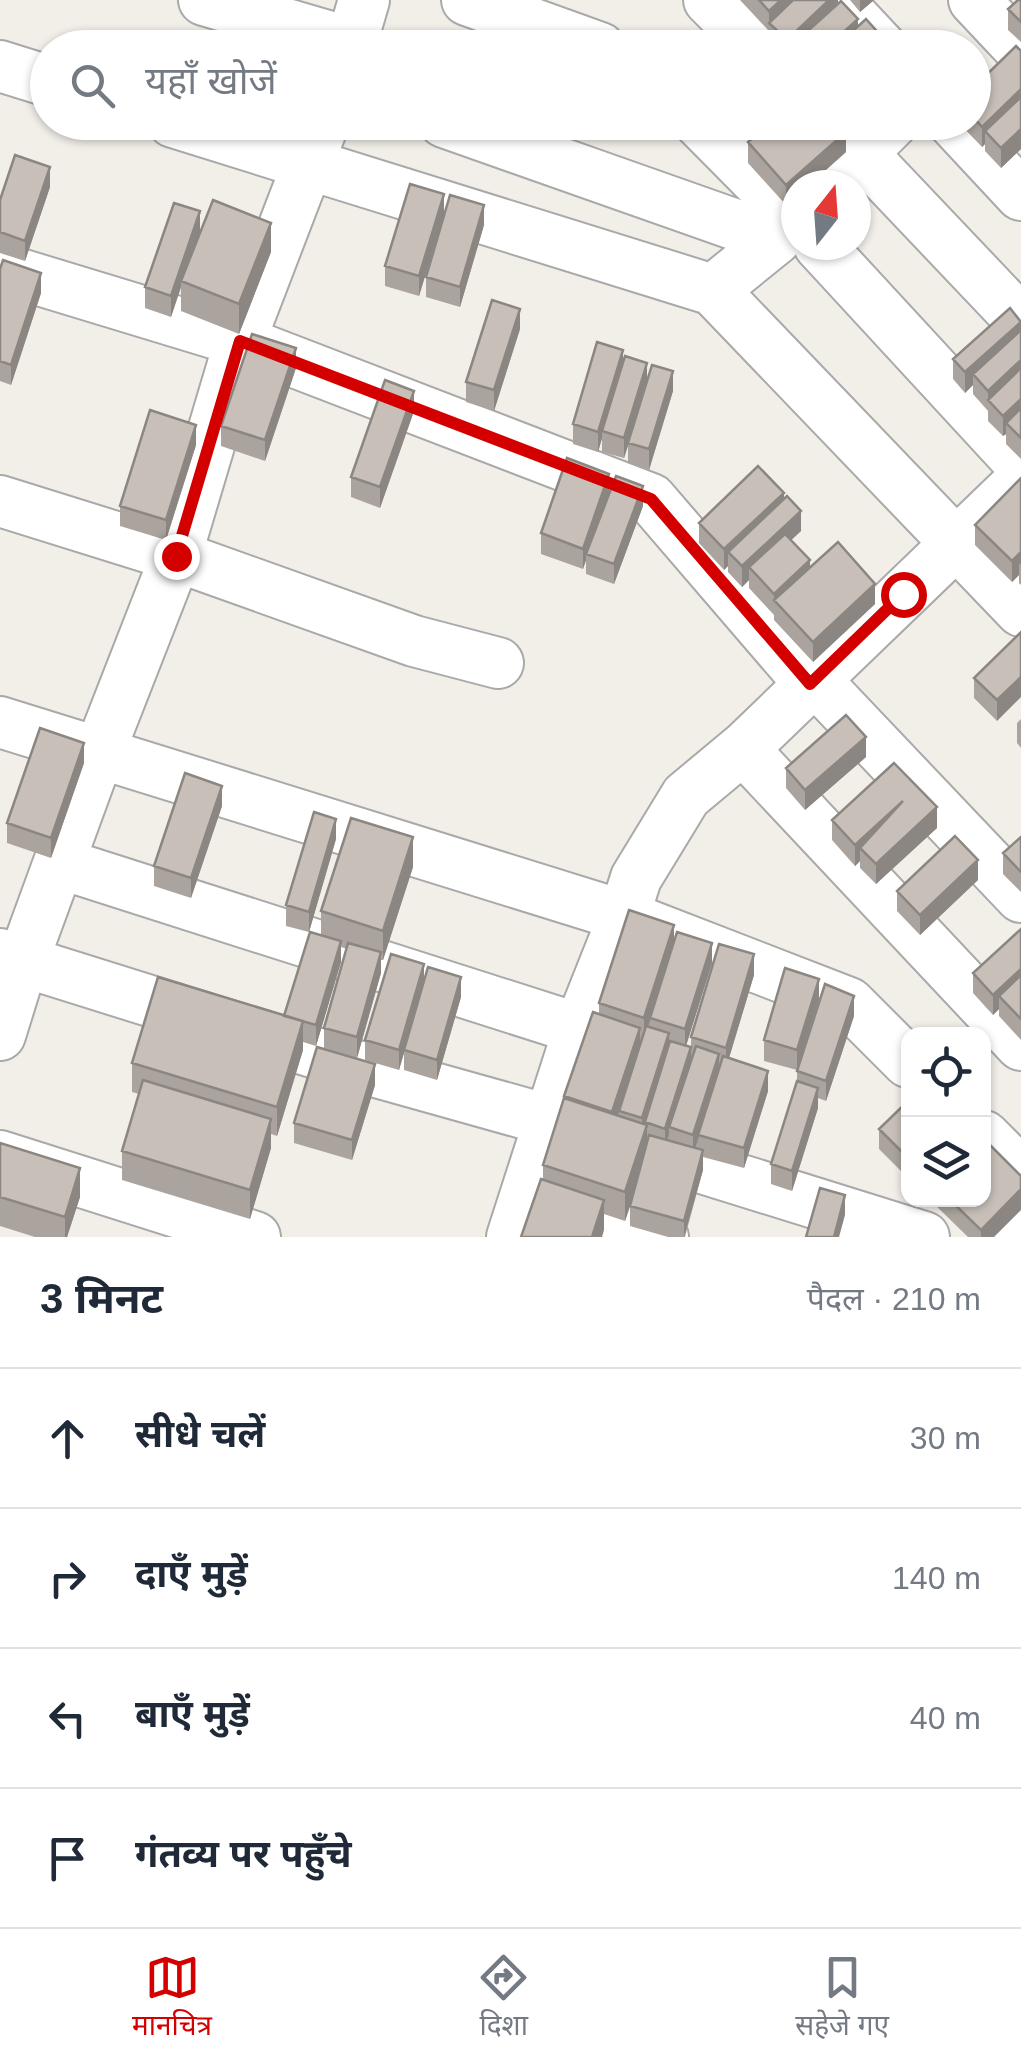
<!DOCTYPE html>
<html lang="hi">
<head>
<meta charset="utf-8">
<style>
  :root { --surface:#fff; --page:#f2f2f3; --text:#1f2937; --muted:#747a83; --line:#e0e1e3; --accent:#d40000 }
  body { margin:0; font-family:Helvetica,"Noto Sans Devanagari",sans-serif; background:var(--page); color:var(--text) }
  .controls { position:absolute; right:30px; bottom:30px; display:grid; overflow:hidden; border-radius:20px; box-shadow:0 2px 8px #0004 }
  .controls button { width:90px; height:90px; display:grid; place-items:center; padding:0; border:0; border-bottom:2px solid var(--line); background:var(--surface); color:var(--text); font:50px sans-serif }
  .compass { position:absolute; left:781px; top:170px; width:90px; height:90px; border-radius:50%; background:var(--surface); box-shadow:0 2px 8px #0004; rotate:17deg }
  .stop { position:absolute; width:30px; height:30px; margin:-22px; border:8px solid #d40000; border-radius:50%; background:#fff }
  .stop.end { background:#d40000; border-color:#fff; box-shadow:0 2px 10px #0008 }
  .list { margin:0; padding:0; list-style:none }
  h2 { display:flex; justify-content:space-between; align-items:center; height:130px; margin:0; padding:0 40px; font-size:42px }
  h2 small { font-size:32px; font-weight:400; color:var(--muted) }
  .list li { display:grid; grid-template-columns:65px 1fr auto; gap:30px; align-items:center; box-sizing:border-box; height:140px; padding:0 40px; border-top:2px solid var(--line) }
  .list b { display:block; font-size:38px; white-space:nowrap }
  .list em { font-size:32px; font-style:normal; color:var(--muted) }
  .icon { flex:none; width:55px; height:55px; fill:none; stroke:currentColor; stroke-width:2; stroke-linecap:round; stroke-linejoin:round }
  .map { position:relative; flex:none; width:1021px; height:1237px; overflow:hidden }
  .search { position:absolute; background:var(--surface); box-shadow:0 2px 8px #0004; left:30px; right:30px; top:30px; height:110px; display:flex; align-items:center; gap:25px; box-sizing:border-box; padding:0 35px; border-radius:55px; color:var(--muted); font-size:38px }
  .sheet { height:690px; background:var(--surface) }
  nav { display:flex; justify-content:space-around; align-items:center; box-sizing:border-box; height:140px; border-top:2px solid var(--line); background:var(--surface); font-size:28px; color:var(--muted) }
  nav a { display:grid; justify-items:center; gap:5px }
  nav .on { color:var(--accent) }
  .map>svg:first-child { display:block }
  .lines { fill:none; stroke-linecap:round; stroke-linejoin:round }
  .minor-casing { stroke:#a9a9a9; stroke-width:54 }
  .minor { stroke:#fff; stroke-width:50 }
  .wall { fill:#aba49e }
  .shaded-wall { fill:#8b8681 }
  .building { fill:#c7bfb8; stroke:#8b8681; stroke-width:2.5 }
  .route { stroke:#d40000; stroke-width:12 }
</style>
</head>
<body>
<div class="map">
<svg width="1021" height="1237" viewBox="0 0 1021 1237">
  <rect width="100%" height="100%" fill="#f2efe9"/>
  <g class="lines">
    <defs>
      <path id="minor" d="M204 0 351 43
        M467 0 600 48
        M709 0 757 48
        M837 0 882 48
        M974 0 1021 50
        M350 48 364 0
        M0 66 48 81
        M173 122 713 290 1021 611
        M444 122 776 239 713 290
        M699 122 796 220
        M832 122 1021 321
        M953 122 1021 195
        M830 185 893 122
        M819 245 1021 464
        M0 268 240 341 651 499 810 684
        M0 501 176 556 414 641 498 663
        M815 680 1021 897
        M0 722 624 916 849 1003 908 1062
        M743 749 1021 1045
        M59 863 579 1029
        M0 954 373 1071 548 1120 924 1237
        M0 1035 23 961 99 753 176 556 240 341 324 122
        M984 1136 1021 1173
        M0 1156 255 1237
        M540 1199 663 1237
        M512 1237 579 1029 624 916 636 878 686 796 746 746 1021 481
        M1007 1237 1021 1223"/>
    </defs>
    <!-- minor casing -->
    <use href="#minor" class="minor-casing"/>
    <!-- minor -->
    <use href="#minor" class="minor"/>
  </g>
  <!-- wall -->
  <path class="wall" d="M740 0H838V4L858 27 892 48H774L769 43V31Z
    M850 0H874L860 12Z
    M1021 0V42L1008 30V9Z
    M1021 51V149L1001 168 985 151V144L982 147 958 122H974V87Z
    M844 122H876L859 138Z
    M748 142 846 152 809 185H796V197L786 205 748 163Z
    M50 187 25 261 0 253V200Z
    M444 214 419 296 385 286V266Z
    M484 225 460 307 426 297V277Z
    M200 232 271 252 239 334 181 311V287L171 317 145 308V287Z
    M0 269 41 293 11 385 0 381Z
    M1021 320V459L1006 444V434L1003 436 988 421V411L973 394V385L965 393 953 379V359Z
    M520 329 494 411 466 402V382Z
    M623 365 647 380 673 391 649 470 628 463V446L624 458 602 452V438L598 452 573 444V424Z
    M296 368 265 461 221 446V426Z
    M414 411 380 508 351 497V477Z
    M196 445 166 540 120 526V506Z
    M1021 478V585L1019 583V575L1012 582 975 545V525Z
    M609 492 643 506 614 584 586 574V560L583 569 541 554V533Z
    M784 499 801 531 791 540 810 567 875 604 813 662 774 620V615L749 588V580L742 587 728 572V566L724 570 699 543V523Z
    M1021 632 997 721 974 698V678Z
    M1021 719V748L1017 743V723Z
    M866 757 805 810 786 788V768Z
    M84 763 51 858 7 843V823Z
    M222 806 191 898 154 886V866Z
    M832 820 937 828 876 884 860 868V861L855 866 832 840Z
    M1021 837V892L1003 874V853Z
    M336 839 309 932 286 926V905Z
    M413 867 383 960H381V973L357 1058 324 1048V1028L347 949 341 947V962L316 1046 303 1042V1050L277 1136 271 1134V1148L250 1219 122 1180V1151L139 1094 132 1092V1063L284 1015 321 935V911Z
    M978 880 920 935 897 911V891Z
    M1021 929V1040L999 1016V1009L993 1015 973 993V973Z
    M674 940 712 963 686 1046 691 1047V1037L754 975 729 1058 768 1091 744 1168 703 1157V1170L685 1237H668L630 1226V1207L625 1221 604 1214V1230L543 1180V1165L564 1096 599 1014V1003Z
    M424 981 461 997 437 1080 404 1070V1053L399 1070 365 1060V1040Z
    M819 999 797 1069 854 1016 826 1101 818 1098V1108L792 1191 771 1184V1164L797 1081V1070L764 1061V1040Z
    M375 1085 352 1160 294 1143V1123Z
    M908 1101V1178L879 1149V1129Z
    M0 1143 80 1197 67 1237H35L0 1226Z
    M932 1200H984L994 1237H968L932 1202Z"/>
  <!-- shaded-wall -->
  <path class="shaded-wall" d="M781 0H803L769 23V31V11Z
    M829 0H838V11L791 48H787V40Z
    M860 0H874L860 12Z
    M858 19V39L849 48H826Z
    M1021 89V109L985 131V144L982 147V127Z
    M859 122H876L859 138Z
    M1021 129V149L1001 168V148Z
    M846 132V152L809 185H796V197L786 205V185Z
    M50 167V187L25 261V241Z
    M444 194V214L419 296V276Z
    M484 205V225L460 307V287Z
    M200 211V232L181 281V287L171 317V296Z
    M271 223V252L239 334V304Z
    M41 273V293L11 385V365Z
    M520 309V329L494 411V390Z
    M1021 322V342L973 374V385L965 393V372Z
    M296 348V368L265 461V440Z
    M623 350V370L602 431V438L598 452V432Z
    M1021 360V381L988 401V391Z
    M647 363V384L624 458V438Z
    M673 371V391L649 470V449Z
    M414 391V411L380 508V487Z
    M1021 399V419L1006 423V434L1003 436V416Z
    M196 425V445L166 540V520Z
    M609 474V494L586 554V560L583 569V549Z
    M643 486V506L614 584V564Z
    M784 493V513L728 552V566L724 570V549Z
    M801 511V531L755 574 749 567V580L742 587V566Z
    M1021 552V565L1019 563V575L1012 582V561Z
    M810 560V580L774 600V594Z
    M875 584V604L813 662V642Z
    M1021 677V697L997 721V700Z
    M866 737V757L805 810V790Z
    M84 743V763L51 858V838Z
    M222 786V806L191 898V878Z
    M903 801 860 848V861L855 866V845Z
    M937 807V828L876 884V864Z
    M336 819V839L309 932V912Z
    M413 837V867L383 960V931Z
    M978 860V880L920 935V915Z
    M674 925V946L644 1039V1018Z
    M341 941V962L316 1046V1025Z
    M712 943V963L685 1049V1029Z
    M381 952V973L357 1058V1037Z
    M754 954V975L726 1068V1048Z
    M424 964V984L399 1070V1050Z
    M1021 969V989L999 996V1009L993 1015V995Z
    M461 977V997L437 1080V1060Z
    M819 979V999L797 1070V1050Z
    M854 996V1016L826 1101V1081Z
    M303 1021V1050L277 1136V1107Z
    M640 1028V1048L612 1133V1112Z
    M669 1033V1054L645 1122V1129L642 1138V1118Z
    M691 1047V1067L669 1127V1134L665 1149V1129Z
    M719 1054V1074L693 1155V1135Z
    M375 1064V1085L352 1160V1140Z
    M768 1071V1091L744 1168V1148Z
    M818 1088V1108L792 1191V1171Z
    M271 1119V1148L250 1219V1190Z
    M647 1125V1154L625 1221V1192Z
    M703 1150V1170L684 1237V1221Z
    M80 1168V1197L67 1237H65V1217Z
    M1021 1189V1210L994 1237H981V1230Z
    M845 1195V1215L839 1237H834Z
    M604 1200V1230L602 1237H592Z"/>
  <!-- building -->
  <path class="building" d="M759 0H781L769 11Z
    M793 0H829L787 40 769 23Z
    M1018 0H1021V22L1008 9Z
    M841 1 858 19 826 48H792L791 46Z
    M866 19 892 48H834Z
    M1016 46 1021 51V89L982 127 974 118V87Z
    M1021 97V129L1001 148 985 131Z
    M770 122H838L846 132 786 185 748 142Z
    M15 155 50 167 25 241 0 232V200Z
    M410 184 444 194 419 276 385 266Z
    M450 195 484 205 460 287 426 277Z
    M213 200 271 223 239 304 181 281Z
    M174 203 200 211 171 296 145 287Z
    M3 260 41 273 11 365 0 361V269Z
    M492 300 520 309 494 390 466 382Z
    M1010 308 1021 322 965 372 953 359Z
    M1021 330V360L988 391 973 374Z
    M252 334 296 348 265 440 221 426Z
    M597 342 623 350 598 432 573 424Z
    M625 356 647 363 624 438 602 431Z
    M652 365 673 371 649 449 628 443Z
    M1021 368V399L1003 416 988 400Z
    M385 380 414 391 380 487 351 477Z
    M1021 408V438L1006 423Z
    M150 410 196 425 166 520 120 506Z
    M567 458 609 474 583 549 541 533Z
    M758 466 784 493 724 549 699 523Z
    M616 476 643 486 614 564 586 554Z
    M1021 478V552L1012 561 975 525Z
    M787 496 801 511 742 566 728 552Z
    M785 534 810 560 774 594 749 567Z
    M838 542 875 584 813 642 774 600Z
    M1021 632V677L997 700 974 678Z
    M846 715 866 737 805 790 786 768Z
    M40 728 84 743 51 838 7 823Z
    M894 763 937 807 876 864 860 848 903 801 855 845 832 820Z
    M185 773 222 786 191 878 154 866Z
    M314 812 336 819 309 912 286 905Z
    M351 818 413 837 383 931 321 911Z
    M955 836 978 860 920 915 897 891Z
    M1021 837V872L1003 853Z
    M629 910 674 925 644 1018 599 1003Z
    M1021 929V969L993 995 973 973Z
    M310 932 341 941 316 1025 284 1016Z
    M677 932 712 943 685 1029 650 1018Z
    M348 943 381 952 357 1037 324 1028Z
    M719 944 754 954 726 1048 691 1037Z
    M391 954 424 964 399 1050 365 1040Z
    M428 967 461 977 437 1060 404 1050Z
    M785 968 819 979 797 1050 764 1040Z
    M1021 975V1019L999 996Z
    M158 977 303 1021 277 1107 132 1063Z
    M825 984 854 996 826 1081 797 1071Z
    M593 1012 640 1028 612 1112 564 1096Z
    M646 1026 669 1033 642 1118 619 1111Z
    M670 1041 691 1047 665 1129 645 1122Z
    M696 1046 719 1054 693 1135 669 1127Z
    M317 1047 375 1064 352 1140 294 1123Z
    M723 1056 768 1071 744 1148 698 1135Z
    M143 1080 271 1119 250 1190 122 1151Z
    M797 1081 818 1088 792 1171 771 1164Z
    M564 1098 647 1125 625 1192 543 1165Z
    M908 1101V1158L879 1129Z
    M649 1135 703 1150 684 1221 630 1206Z
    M984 1139 1021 1176V1189L981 1230 950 1200H984Z
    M0 1143 80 1168 65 1217 0 1197Z
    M541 1179 604 1200 592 1237H521Z
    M820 1188 845 1195 834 1237H806Z"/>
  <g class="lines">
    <!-- route -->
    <path class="route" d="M176 556 240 341 651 499 810 684 903 594"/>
  </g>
</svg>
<div class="controls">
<button><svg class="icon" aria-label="locate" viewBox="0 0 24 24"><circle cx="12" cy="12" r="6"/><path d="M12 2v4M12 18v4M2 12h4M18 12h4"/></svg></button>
<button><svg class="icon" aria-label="layers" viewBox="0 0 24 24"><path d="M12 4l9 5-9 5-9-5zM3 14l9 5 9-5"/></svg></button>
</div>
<svg class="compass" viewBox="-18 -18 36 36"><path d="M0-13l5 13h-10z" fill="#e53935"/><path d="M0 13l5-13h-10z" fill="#747a83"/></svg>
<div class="stop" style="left:903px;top:594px"></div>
<div class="stop end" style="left:176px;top:556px"></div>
<div class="search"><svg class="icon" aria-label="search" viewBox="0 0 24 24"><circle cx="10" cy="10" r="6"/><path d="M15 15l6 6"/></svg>यहाँ खोजें</div>
</div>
<section class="sheet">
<h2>3 मिनट<small>पैदल · 210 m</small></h2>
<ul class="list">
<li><svg class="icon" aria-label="ahead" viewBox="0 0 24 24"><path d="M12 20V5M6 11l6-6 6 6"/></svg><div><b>सीधे चलें</b></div><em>30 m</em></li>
<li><svg class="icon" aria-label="right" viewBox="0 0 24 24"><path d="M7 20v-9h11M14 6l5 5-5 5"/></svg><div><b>दाएँ मुड़ें</b></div><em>140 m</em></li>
<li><svg class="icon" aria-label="left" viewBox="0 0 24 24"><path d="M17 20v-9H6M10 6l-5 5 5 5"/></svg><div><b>बाएँ मुड़ें</b></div><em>40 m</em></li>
<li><svg class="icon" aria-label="arrive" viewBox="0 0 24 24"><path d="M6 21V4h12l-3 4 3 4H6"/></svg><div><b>गंतव्य पर पहुँचे</b></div></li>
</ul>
</section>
<nav>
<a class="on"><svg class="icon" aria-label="map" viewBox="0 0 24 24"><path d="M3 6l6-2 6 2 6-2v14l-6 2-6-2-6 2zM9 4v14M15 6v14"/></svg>मानचित्र</a>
<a><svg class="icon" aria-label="directions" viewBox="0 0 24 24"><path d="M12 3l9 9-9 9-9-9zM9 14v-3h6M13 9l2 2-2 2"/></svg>दिशा</a>
<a><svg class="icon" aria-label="saved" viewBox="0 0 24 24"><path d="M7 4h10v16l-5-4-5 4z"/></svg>सहेजे गए</a>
</nav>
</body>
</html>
